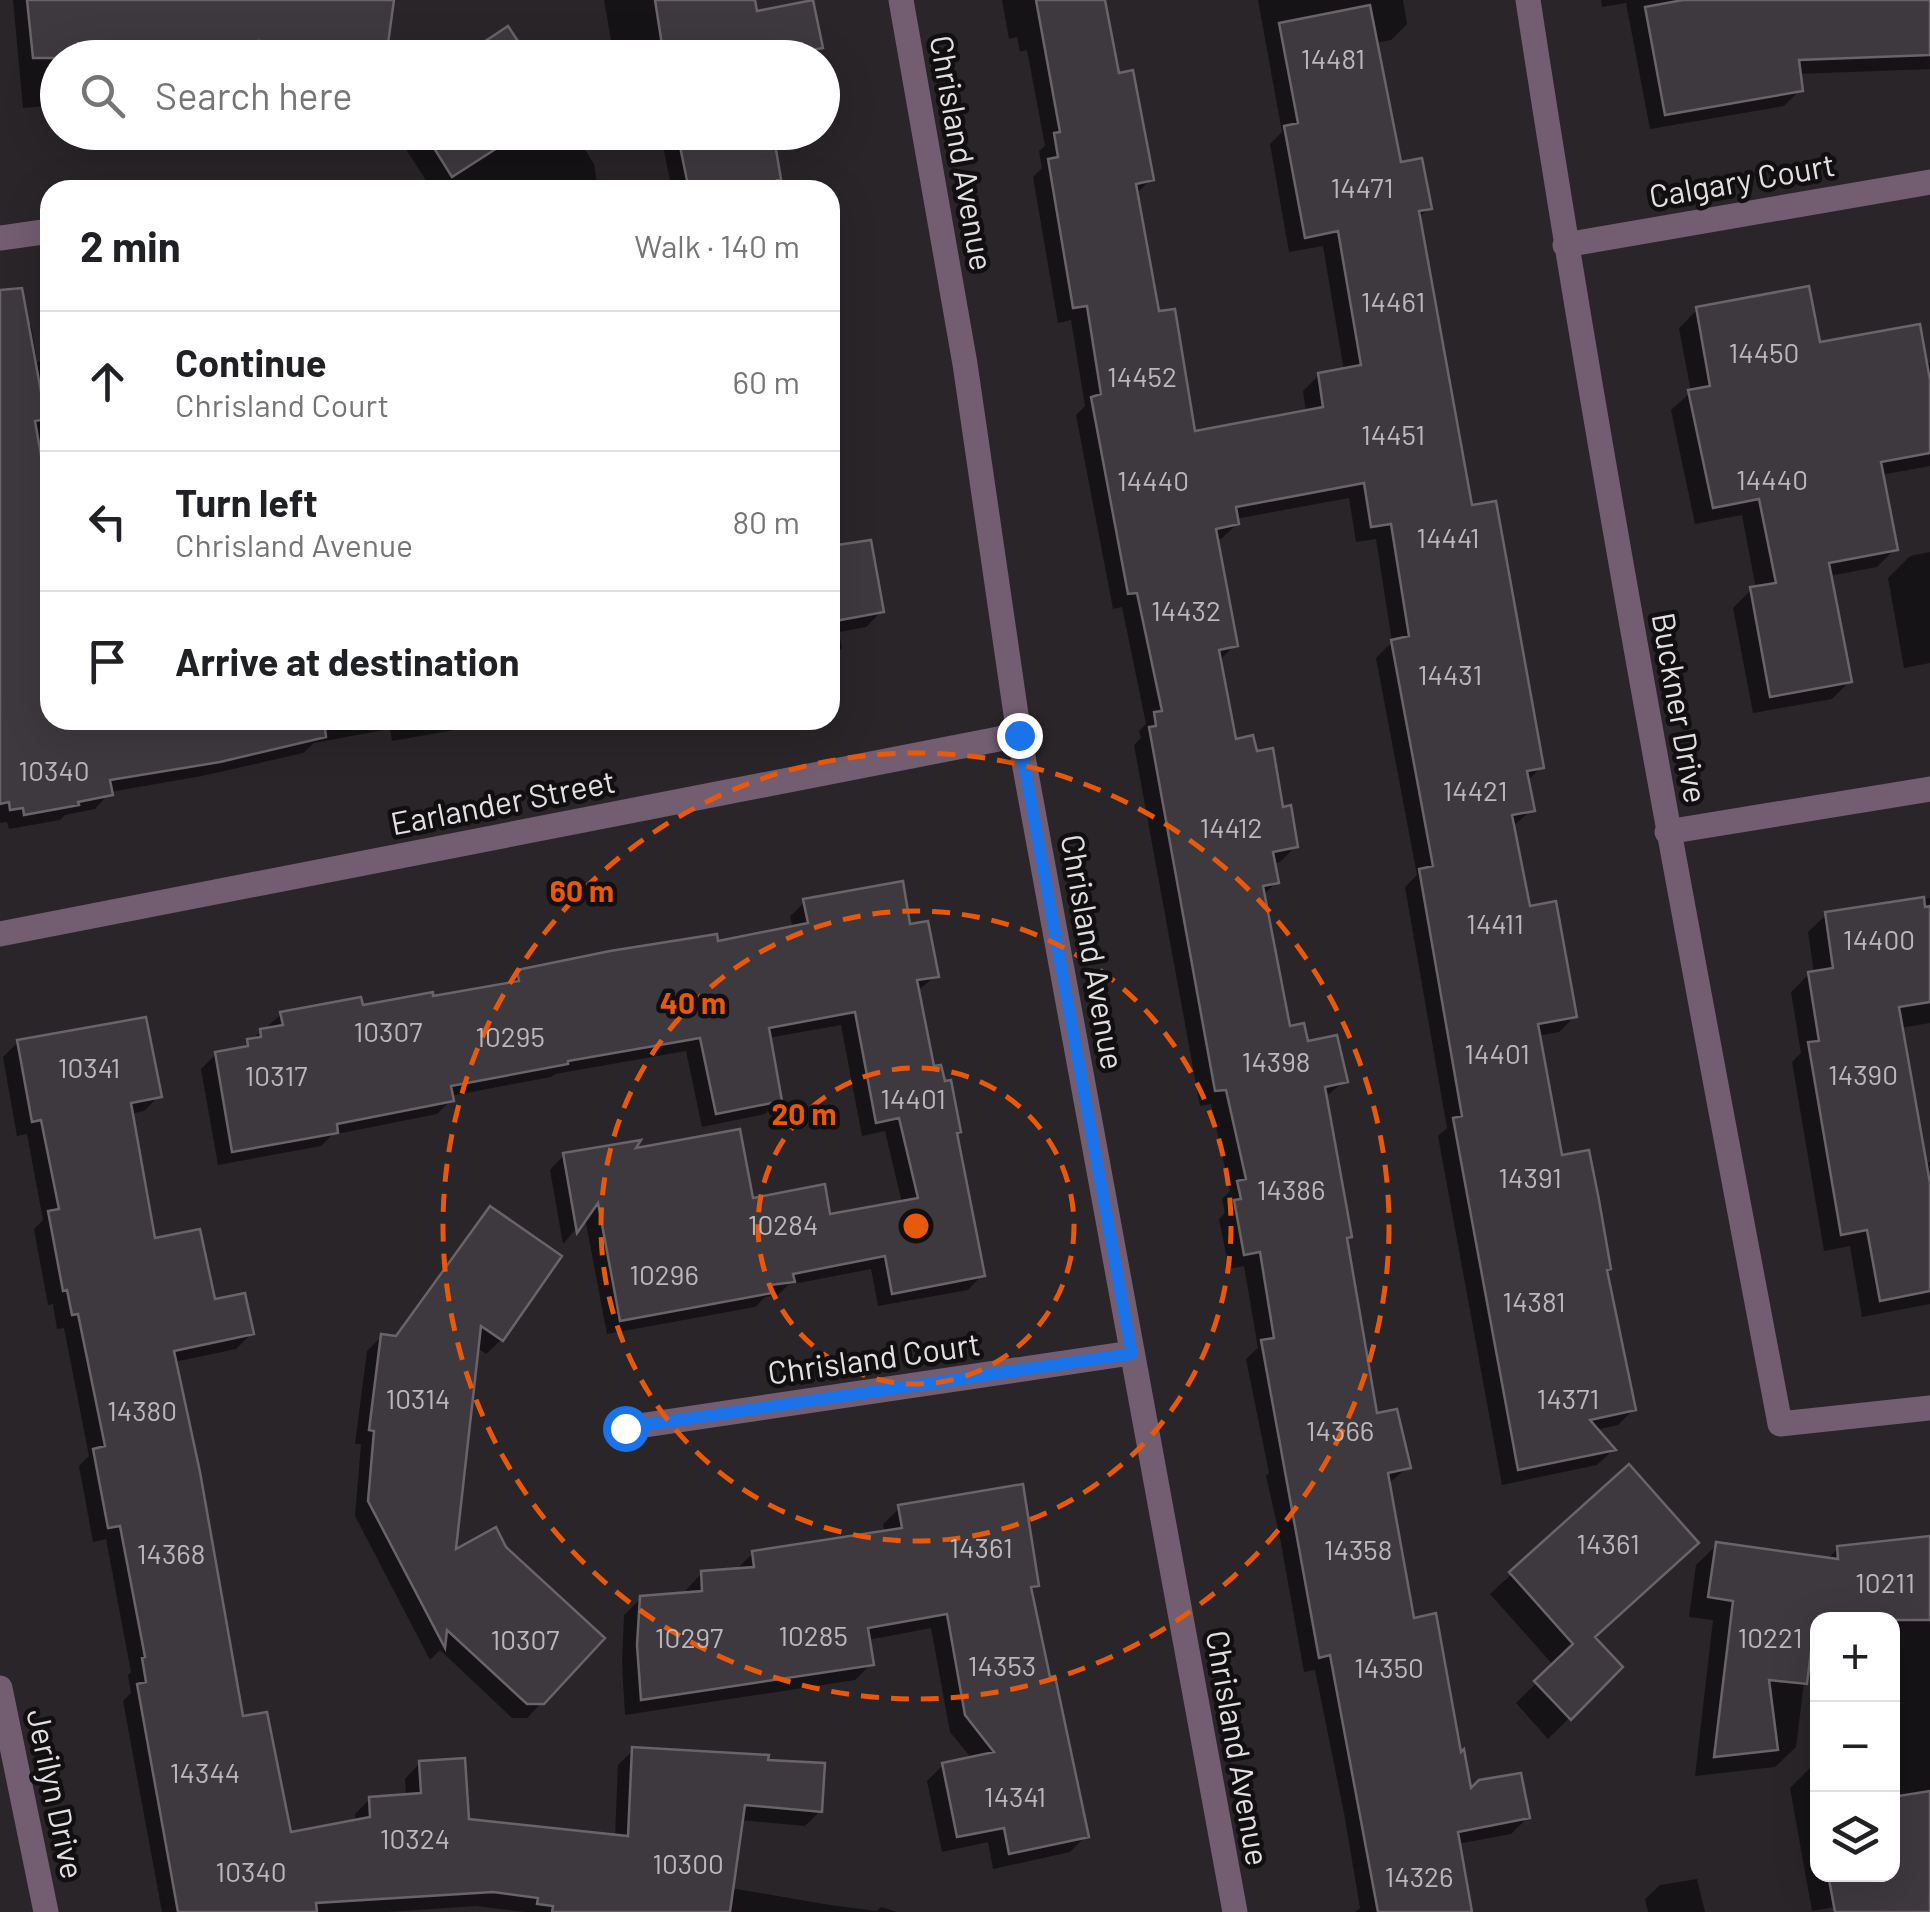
<!DOCTYPE html>
<html lang="en">
<head>
<meta charset="utf-8">
<style>
  :root { --surface:#fff; --page:#f6f6f6; --text:#202124; --muted:#757577; --line:#e0e0e0 }
  body { margin:0; font-family:Barlow,sans-serif; background:var(--page); color:var(--text) }
  .controls { position:absolute; right:30px; bottom:30px; display:grid; overflow:hidden; border-radius:20px; box-shadow:0 10px 40px #0002 }
  .controls button { width:90px; height:90px; display:grid; place-items:center; padding:0; border:0; border-bottom:2px solid var(--line); background:var(--surface); color:var(--text); font:50px sans-serif }
  .stop { position:absolute; width:30px; height:30px; margin:-22px; border:8px solid #1a73e8; border-radius:50%; background:#fff }
  .stop.end { background:#1a73e8; border-color:#fff; box-shadow:0 2px 10px #0008 }
  .list { margin:0; padding:0; list-style:none }
  h2 { display:flex; justify-content:space-between; align-items:center; height:130px; margin:0; padding:0 40px; font-size:42px }
  h2 small { font-size:32px; font-weight:400; color:var(--muted) }
  .list li { display:grid; grid-template-columns:65px 1fr auto; gap:30px; align-items:center; box-sizing:border-box; height:140px; padding:0 40px; border-top:2px solid var(--line) }
  .list b { display:block; font-size:38px; white-space:nowrap }
  .list p { margin:0; font-size:32px; white-space:nowrap; color:var(--muted) }
  .list em { font-size:32px; font-style:normal; color:var(--muted) }
  .icon { flex:none; width:55px; height:55px; fill:none; stroke:currentColor; stroke-width:2; stroke-linecap:round; stroke-linejoin:round }
  .map { position:relative; flex:none; width:1930px; height:1912px; overflow:hidden }
  .search { position:absolute; background:var(--surface); box-shadow:0 10px 40px #0002; left:40px; top:40px; width:800px; height:110px; display:flex; align-items:center; gap:25px; box-sizing:border-box; padding:0 35px; border-radius:55px; color:var(--muted); font-size:38px }
  .panel { position:absolute; background:var(--surface); box-shadow:0 10px 40px #0002; left:40px; top:180px; width:800px; height:550px; border-radius:30px }
  .map>svg:first-child { display:block }
  .shadow { fill:#0007 }
  .building { fill:#3e393e; stroke:#6a646a; stroke-width:2.5 }
  .lines { fill:none; stroke-linecap:round; stroke-linejoin:round }
  .street { stroke:#725d71; stroke-width:25 }
  .route { stroke:#1a73e8; stroke-width:12 }
  .ring { fill:none; stroke:#e8590c; stroke-width:5; stroke-dasharray:18 12 }
  .labels { text-anchor:middle; stroke-width:9; stroke-linejoin:round; paint-order:stroke }
  .number-label { font-size:28px; fill:#bab6ba }
  .street-label { font-size:32px; fill:#e3e0e3; stroke:#110f10 }
  .centre { fill:#e8590c; stroke:#110f10; stroke-width:5 }
  .ring-label { font-size:30px; text-anchor:middle; font-weight:bold; fill:#e8590c; stroke:#110f10; stroke-width:9; stroke-linejoin:round; paint-order:stroke }
</style>
</head>
<body>
<div class="map">
<svg width="1930" height="1912" viewBox="0 0 1930 1912">
  <rect width="100%" height="100%" fill="#292529"/>
  <!-- shadow -->
  <path class="shadow" d="M13 0H392L383 58H352L319 6 315 48 305 58H58V105L23 108Z
    M604 0H752L755 14 820 47 810 58H614Z
    M1002 0H1103L1117 76 1151 179 1135 195 1157 314 1193 434 1306 412 1303 391 1319 375 1344 371 1323 246 1289 252 1270 144 1282 132 1258 0H1403L1407 24 1391 40 1375 43 1399 165 1429 208 1418 218 1470 507 1541 767 1527 782 1532 810 1512 827 1528 909 1575 1016 1559 1032 1537 1036 1560 1158 1605 1271 1634 1409 1618 1425 1595 1430 1613 1450 1597 1465 1502 1485 1438 1136 1447 1128 1405 887 1417 875 1376 658 1392 642 1376 539 1356 542 1349 498 1235 519 1237 524 1221 539 1215 540 1235 645 1218 662 1234 741 1281 810 1296 846 1280 862 1272 864 1276 883 1262 896 1288 1029 1345 1081 1324 1098 1350 1236 1345 1241 1375 1416 1408 1467 1388 1484 1412 1621 1470 1793 1527 1818 1511 1834 1457 1844 1470 1912H1355L1360 1908 1344 1813 1315 1670 1304 1672 1280 1538 1266 1476 1269 1473 1246 1359 1258 1348 1244 1266 1229 1269 1219 1219 1225 1213 1222 1199 1230 1191 1211 1104 1200 1106 1134 745 1141 738 1139 731 1146 724 1122 607 1113 609 1076 415 1085 406 1071 320 1058 323 1033 177 1042 168 1039 151 1045 146 1027 50 1020 52 1017 37 1009 39Z
    M1601 0H1928L1930 69 1798 74 1800 90 1784 106 1650 129 1626 3 1602 7Z
    M395 132H574L594 164 598 190H432Z
    M660 132H770L781 190H672Z
    M1697 310 1818 344 1930 363V466L1881 475 1895 549 1877 567 1829 576 1850 681 1832 699 1753 713 1733 608 1751 590 1756 589 1742 515 1695 524 1671 410 1691 392 1679 328Z
    M31 325 37 362 50 359V720H469L460 729 392 741 390 729 314 743 303 753 202 776 110 792 95 809 65 815 60 820 9 829 7 822 0 823V331Z
    M830 520H834L839 548 882 611 866 627 839 632 842 648 830 660Z
    M1930 552V663L1904 668 1888 578 1910 556Z
    M1930 898V1023L1900 1028 1924 1163 1930 1162V1304L1862 1317 1850 1246 1824 1251 1792 1062 1801 1053 1791 992 1809 974 1814 973 1808 932 1826 915Z
    M805 902 908 927 936 976 917 991 932 1069 955 1135 982 1275 968 1290 878 1306 871 1269 788 1285 778 1295 765 1297 755 1307 607 1334 585 1218 563 1244 550 1170 564 1155 631 1152 751 1201 828 1216 902 1203 885 1131 862 1136 841 1025 768 1038 779 1100 765 1114 702 1127 686 1051 555 1074 551 1077 450 1096 451 1100 437 1114 332 1135 321 1146 218 1165 201 1069 216 1054 239 1050 282 1014 431 999 505 986 518 972 716 943 793 929 790 916Z
    M18 1042 159 1096 144 1111 130 1114 153 1241 213 1302 251 1334 236 1349 174 1362 241 1719 289 1835 356 1823 355 1814 370 1799 406 1797 405 1779 420 1763 467 1822 615 1837 618 1765 633 1750 765 1762 820 1811 805 1826 740 1820 731 1888 830 1905 877 1911 881 1907 897 1912H525L476 1906 387 1912H162L123 1701 131 1693 128 1675 131 1672 106 1539 93 1542 79 1466 89 1456 64 1328 57 1329 53 1304 48 1305 34 1229 43 1220 27 1134 17 1136 3 1057Z
    M490 1209 501 1340 486 1354 476 1347 453 1554 504 1548 542 1702 527 1718H512L440 1650 430 1660 355 1516 361 1444H355L367 1351 382 1336 393 1338 476 1224Z
    M1628 1467 1593 1638 1620 1667 1548 1739 1516 1703 1554 1666 1490 1594Z
    M900 1508 1037 1585 1030 1592 1086 1836 1070 1852 993 1869 988 1842 942 1852 927 1781 943 1765 972 1759 950 1732 931 1628 868 1640 871 1664 855 1680 625 1715 622 1663 624 1615 641 1598 686 1595V1590L702 1573 737 1569 753 1553 885 1534 883 1524Z
    M1930 1539V1912H1866L1864 1902 1812 1911 1790 1788 1810 1768 1818 1766V1874H1892V1620H1818V1649L1808 1650 1796 1747 1775 1767 1695 1776 1713 1620 1689 1617 1696 1565 1717 1545 1827 1560 1838 1548Z
    M1697 1879 1705 1912H1648L1645 1899 1660 1885Z"/>
  <!-- building -->
  <path class="building" d="M27 0H394L386 58 259 41 260 58H33Z
    M655 0H755L757 11 813 0 823 48 770 58H664Z
    M1036 0H1105L1119 73 1133 70 1154 180 1136 184 1159 311 1175 309 1195 431 1323 407 1318 373 1361 365 1338 231 1305 238 1284 126 1298 123 1279 23 1370 5 1401 162 1422 158 1432 209 1419 211 1472 505 1496 501 1544 768 1527 771 1535 811 1512 815 1530 906 1556 901 1577 1017 1538 1024 1562 1155 1589 1150 1599 1200 1611 1269 1607 1270 1636 1410 1590 1420 1616 1450 1518 1470 1453 1118 1462 1116 1419 869 1433 866 1391 640 1409 636 1391 524 1371 527 1364 483 1236 507 1239 524 1216 529 1238 646 1219 650 1236 739 1253 735 1257 751 1273 748 1283 807 1291 805 1298 847 1273 852 1279 883 1263 886 1290 1026 1304 1023 1308 1041 1337 1035 1348 1082 1325 1087 1352 1237 1347 1238 1377 1413 1397 1409 1411 1468 1388 1473 1414 1618 1436 1613 1461 1752 1464 1749 1471 1788 1479 1780 1521 1773 1530 1818 1458 1832 1472 1912H1378L1330 1655 1319 1658 1261 1340 1274 1338 1260 1252 1244 1255 1234 1200 1241 1199 1237 1181 1246 1179 1226 1090 1215 1091 1149 727 1156 726 1154 712 1162 711 1137 593 1128 594 1091 397 1101 394 1087 306 1073 308 1048 159 1058 157 1054 133 1060 132Z
    M1683 0H1930V55L1799 60 1803 91 1665 115 1645 7Z
    M508 26 529 58H459L490 38Z
    M424 132H522L452 177Z
    M677 132H773L781 179 777 180 779 190H689Z
    M1809 286 1820 342 1920 324 1930 380V453L1881 462 1898 550 1829 563 1852 682 1770 697 1750 587 1776 583 1759 499 1713 508 1688 390 1710 386 1696 307Z
    M22 288 46 419 35 421 50 506V720H324L326 737 220 762 110 780 113 795 78 802 79 805 24 815 23 808 10 810 9 802 0 804V290Z
    M871 540 884 612 830 622V546Z
    M903 881 910 924 928 921 939 977 917 980 934 1066 941 1065 945 1081 951 1080 961 1132 957 1133 985 1276 892 1294 885 1256 793 1274 795 1282 770 1285 772 1293 620 1321 598 1203 577 1233 563 1153 641 1140 636 1148 740 1129 753 1198 825 1184 830 1214 918 1198 899 1118 876 1123 855 1012 769 1028 782 1101 716 1114 700 1038 568 1061V1064L451 1086 454 1101 337 1124 338 1133 232 1152 215 1052 248 1046 247 1039 261 1037 260 1029 283 1025 280 1012 361 997 363 1005 433 992V996L519 981 517 970 610 951 717 934 718 941 808 923 803 899Z
    M1924 897 1925 907 1930 906V1002L1899 1007 1930 1183V1291L1880 1301 1867 1230 1841 1235 1808 1042 1819 1041 1808 972 1833 968 1825 912Z
    M146 1017 162 1097 131 1103 155 1238 200 1229 215 1299 245 1293 254 1334 174 1351 200 1472 243 1716 267 1712 291 1832 370 1817 369 1797 421 1793 419 1761 465 1758 469 1819 628 1836 632 1747 769 1755 768 1760 825 1763 822 1812 745 1805 730 1912H552L553 1906 537 1904 538 1898 493 1892 316 1903 317 1912H178L137 1684 146 1682 142 1658 145 1657 120 1526 108 1528 93 1449 105 1446 78 1314 72 1315 67 1290 63 1291 48 1211 59 1209 41 1120 32 1122 17 1040Z
    M490 1206 562 1256 503 1341 481 1326 456 1549 496 1527 506 1547 605 1638 544 1704H527L447 1630 445 1648 368 1501 374 1431 369 1430 381 1334 396 1336Z
    M1629 1464 1699 1543 1595 1637 1623 1667 1571 1720 1534 1681 1573 1644 1509 1572Z
    M1023 1484 1039 1586 1031 1587 1050 1677 1055 1676 1089 1837 1009 1854 1004 1828 957 1837 942 1763 994 1752 965 1715 947 1614 868 1628 874 1665 641 1700 637 1645 640 1596 702 1591 701 1571 754 1567 752 1551 902 1528 898 1505Z
    M1930 1536V1620H1815L1807 1684 1769 1680 1778 1750 1714 1757 1733 1601 1708 1597 1716 1542 1838 1559 1837 1546Z
    M1930 1791V1912H1835L1828 1874H1892V1797Z"/>
  <g class="lines">
    <!-- street -->
    <path class="street" d="M901 0 965 364 1019 735 1235 1912
      M1528 0C1601 477 1690 950 1780 1424L1930 1408
      M0 238 50 231
      M1565 245 1930 182
      M1667 832 1930 789
      M0 934 1019 735
      M625 1428 1131 1353
      M0 1688 46 1912"/>
  </g>
  <g class="lines">
    <!-- route -->
    <path class="route" d="M625 1428 1132 1354 1019 735"/>
  </g>
  <!-- distance rings -->
  <g class="ring">
    <circle cx="916" cy="1226" r="158"/>
    <circle cx="916" cy="1226" r="315"/>
    <circle cx="916" cy="1226" r="473"/>
  </g>
  <g class="labels">
    <!-- number labels -->
    <g class="number-label">
      <text x="1333" y="69">14481</text>
      <text x="1362" y="198">14471</text>
      <text x="1393" y="312">14461</text>
      <text x="1764" y="363">14450</text>
      <text x="1142" y="387">14452</text>
      <text x="1393" y="445">14451</text>
      <text x="1772" y="490">14440</text>
      <text x="1153" y="491">14440</text>
      <text x="1448" y="548">14441</text>
      <text x="1186" y="621">14432</text>
      <text x="1450" y="685">14431</text>
      <text x="54" y="781">10340</text>
      <text x="1475" y="801">14421</text>
      <text x="1231" y="838">14412</text>
      <text x="1495" y="934">14411</text>
      <text x="1879" y="950">14400</text>
      <text x="388" y="1042">10307</text>
      <text x="510" y="1047">10295</text>
      <text x="1497" y="1064">14401</text>
      <text x="1276" y="1072">14398</text>
      <text x="89" y="1078">10341</text>
      <text x="1863" y="1085">14390</text>
      <text x="276" y="1086">10317</text>
      <text x="913" y="1109">14401</text>
      <text x="1530" y="1188">14391</text>
      <text x="1291" y="1200">14386</text>
      <text x="783" y="1235">10284</text>
      <text x="664" y="1285">10296</text>
      <text x="1534" y="1312">14381</text>
      <text x="418" y="1409">10314</text>
      <text x="1568" y="1409">14371</text>
      <text x="142" y="1421">14380</text>
      <text x="1340" y="1441">14366</text>
      <text x="1608" y="1554">14361</text>
      <text x="981" y="1558">14361</text>
      <text x="1358" y="1560">14358</text>
      <text x="171" y="1564">14368</text>
      <text x="1885" y="1593">10211</text>
      <text x="813" y="1646">10285</text>
      <text x="689" y="1648">10297</text>
      <text x="1770" y="1648">10221</text>
      <text x="525" y="1650">10307</text>
      <text x="1002" y="1676">14353</text>
      <text x="1389" y="1678">14350</text>
      <text x="205" y="1783">14344</text>
      <text x="1015" y="1807">14341</text>
      <text x="415" y="1849">10324</text>
      <text x="688" y="1874">10300</text>
      <text x="251" y="1882">10340</text>
      <text x="1419" y="1887">14326</text>
    </g>
    <!-- street labels -->
    <g class="street-label">
      <text transform="translate(961 153) rotate(80)" y="11">Chrisland Avenue</text>
      <text transform="translate(1742 181) rotate(-10)" y="11">Calgary Court</text>
      <text transform="translate(1679 708) rotate(80)" y="11">Buckner Drive</text>
      <text transform="translate(503 803) rotate(-11)" y="11">Earlander Street</text>
      <text transform="translate(1092 952) rotate(80)" y="11">Chrisland Avenue</text>
      <text transform="translate(874 1359) rotate(-8)" y="11">Chrisland Court</text>
      <text transform="translate(1237 1748) rotate(80)" y="11">Chrisland Avenue</text>
      <text transform="translate(55 1794) rotate(78)" y="11">Jerilyn Drive</text>
    </g>
  </g>
  <circle cx="916" cy="1226" r="15" class="centre"/>
  <g class="ring-label">
    <text x="582" y="902">60 m</text>
    <text x="693" y="1014">40 m</text>
    <text x="804" y="1125">20 m</text>
  </g>
</svg>
<div class="controls">
<button>+</button>
<button>−</button>
<button><svg class="icon" aria-label="layers" viewBox="0 0 24 24"><path d="M12 4l9 5-9 5-9-5zM3 14l9 5 9-5"/></svg></button>
</div>
<div class="stop" style="left:625px;top:1428px"></div>
<div class="stop end" style="left:1019px;top:735px"></div>
<div class="search"><svg class="icon" aria-label="search" viewBox="0 0 24 24"><circle cx="10" cy="10" r="6"/><path d="M15 15l6 6"/></svg>Search here</div>
<section class="panel">
<h2>2 min<small>Walk · 140 m</small></h2>
<ul class="list">
<li><svg class="icon" aria-label="ahead" viewBox="0 0 24 24"><path d="M12 20V5M6 11l6-6 6 6"/></svg><div><b>Continue</b><p>Chrisland Court</p></div><em>60 m</em></li>
<li><svg class="icon" aria-label="left" viewBox="0 0 24 24"><path d="M17 20v-9H6M10 6l-5 5 5 5"/></svg><div><b>Turn left</b><p>Chrisland Avenue</p></div><em>80 m</em></li>
<li><svg class="icon" aria-label="arrive" viewBox="0 0 24 24"><path d="M6 21V4h12l-3 4 3 4H6"/></svg><div><b>Arrive at destination</b></div></li>
</ul>
</section>
</div>
</body>
</html>
